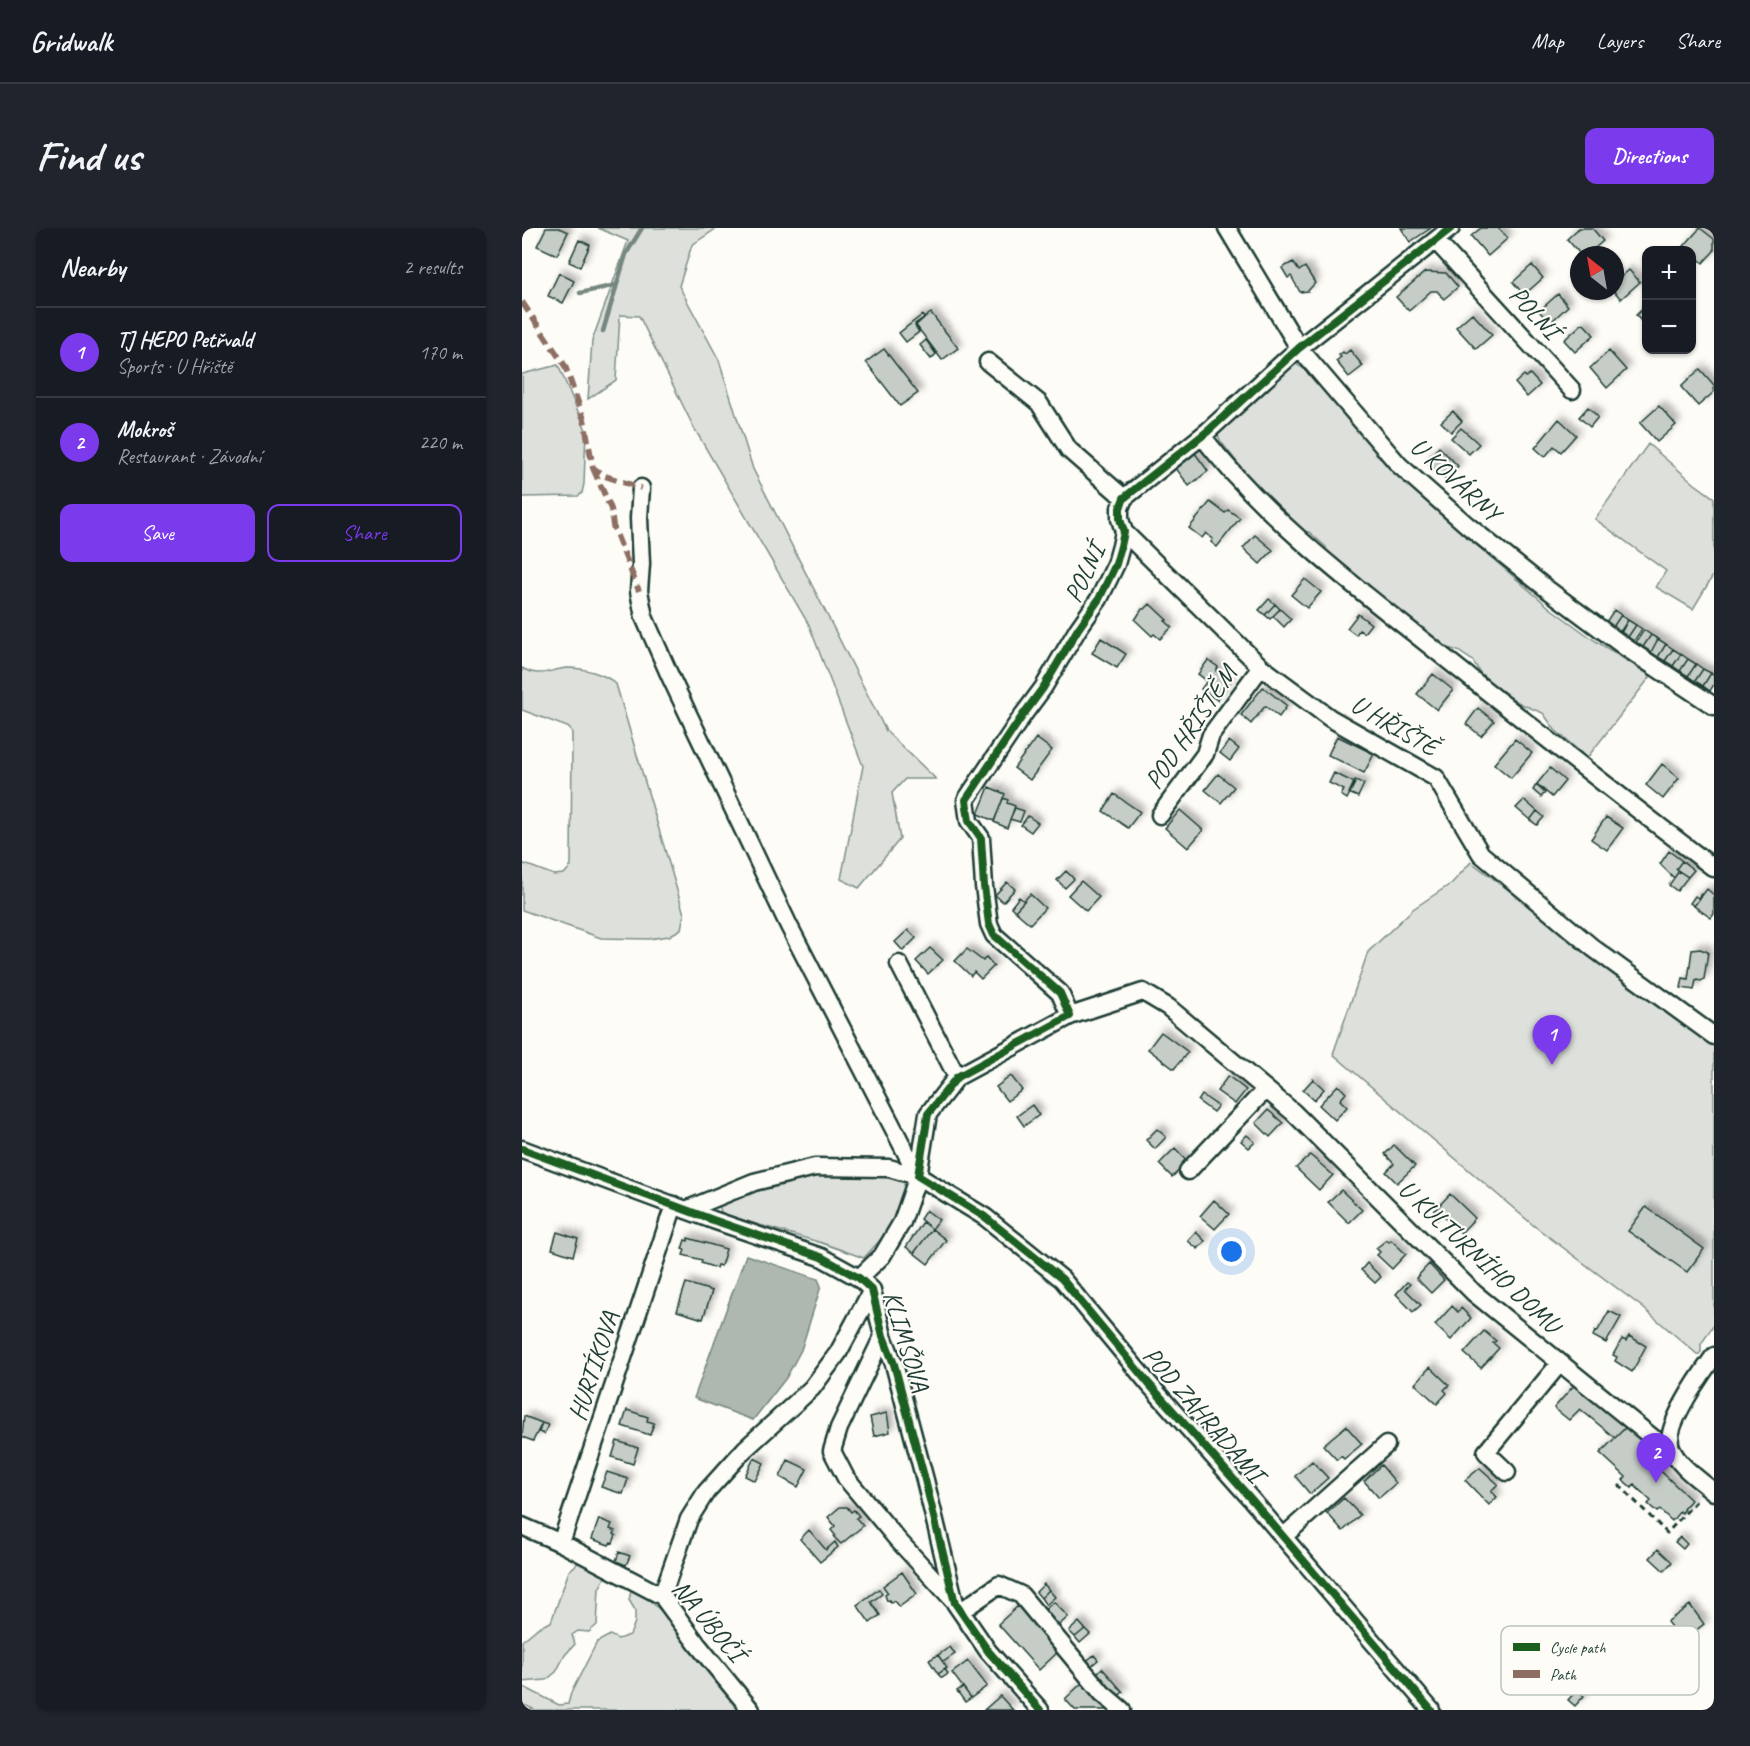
<!DOCTYPE html>
<html lang="en">
<head>
<meta charset="utf-8">
<style>
  :root { --surface:#171b24; --page:#20242c; --text:#f1f3f6; --muted:#9ea1a6; --line:#363941; --accent:#7c3aed }
  body { margin:0; font-family:Caveat,sans-serif; background:var(--page); color:var(--text) }
  .controls { position:absolute; right:18px; top:18px; display:grid; overflow:hidden; border-radius:12px; box-shadow:0 2px 4px #0004 }
  .controls button { width:54px; height:54px; display:grid; place-items:center; padding:0; border:0; border-bottom:2px solid var(--line); background:var(--surface); color:var(--text); font:30px sans-serif }
  .compass { position:absolute; left:1048px; top:18px; width:54px; height:54px; border-radius:50%; background:var(--surface); box-shadow:0 2px 4px #0004; rotate:329deg }
  .you { position:absolute; left:710px; top:1024px; width:21px; height:21px; margin:-15px; border:4px solid #fff; border-radius:50%; background:#1a73e8; box-shadow:0 0 0 9px #1a73e833 }
  .badge { display:grid; place-items:center; width:39px; height:39px; border-radius:50%; background:var(--accent); color:#fff; font-size:20px; font-weight:700 }
  .pin { position:absolute; translate:-50% -50px; filter:drop-shadow(0 2px 3px #0008) }
  .pin::after { content:''; position:absolute; top:32px; width:21px; height:18px; background:inherit; clip-path:polygon(0 0,100% 0,50% 100%) }
  .list { margin:0; padding:0; list-style:none }
  h2 { display:flex; justify-content:space-between; align-items:center; height:78px; margin:0; padding:0 24px; font-size:26px }
  h2 small { font-size:20px; font-weight:400; color:var(--muted) }
  .list li { display:grid; grid-template-columns:39px 1fr auto; gap:18px; align-items:center; box-sizing:border-box; height:90px; padding:0 24px; border-top:2px solid var(--line) }
  .list b { display:block; font-size:22px; white-space:nowrap }
  .list p { margin:0; font-size:20px; white-space:nowrap; color:var(--muted) }
  .list em { font-size:20px; font-style:normal; color:var(--muted) }
  .actions { display:flex; gap:12px; padding:18px 24px }
  .actions a { flex:1; padding:14px 0; border:2px solid var(--accent); border-radius:12px; text-align:center; font-size:21px; color:var(--accent) }
  .actions .main { background:var(--accent); color:#fff }
  .map { position:relative; flex:none; width:1192px; height:1482px; overflow:hidden; border-radius:12px }
  header { display:flex; align-items:center; gap:36px; box-sizing:border-box; height:84px; padding:0 30px; background:var(--surface); border-bottom:2px solid var(--line) }
  header strong { font-size:28px }
  nav { display:flex; gap:33px; margin-inline-start:auto; font-size:21px }
  .intro { display:flex; align-items:center; justify-content:space-between; box-sizing:border-box; height:144px; padding:0 36px }
  h1 { margin:0; font-size:42px }
  .button { padding:15px 27px; border-radius:12px; background:var(--accent); color:#fff; font-size:21px; font-weight:700 }
  main { display:flex; gap:36px; padding:0 36px }
  aside { flex:1; background:var(--surface); border-radius:12px; box-shadow:0 2px 4px #0004 }
  .map>svg:first-child { display:block }
  .green { fill:#dde0db; stroke:#7e8e88; stroke-width:1.5 }
  .water { fill:#aeb8b1; stroke:#75877f; stroke-width:1.5 }
  .lines { fill:none; stroke-linecap:round; stroke-linejoin:round }
  .stream { stroke:#75877f; stroke-width:4.5 }
  .building { fill:#c6cdc7; stroke:#1f3d34; stroke-width:1.5; filter:url(#shadow) }
  .minor-casing { stroke:#1f3d34; stroke-width:21 }
  .path { stroke:#1f3d34; stroke-width:3; stroke-dasharray:6 4.5; stroke-linecap:butt }
  .minor { stroke:#fdfcf7; stroke-width:16 }
  .quiet { stroke:#8d6e63; stroke-width:6; stroke-dasharray:12 6; stroke-linecap:butt }
  .cycleway-casing { stroke:#fdfcf7; stroke-width:11 }
  .cycleway { stroke:#1b5e20; stroke-width:8 }
  .labels { text-anchor:middle; stroke-width:4.5; stroke-linejoin:round; paint-order:stroke }
  .street-label { font-size:26px; fill:#1f3d34; stroke:#fdfcf7 }
  .key { fill:#fdfcf7; stroke:#bac3bc; stroke-width:1.5 }
  .key-label { font-size:16px; fill:#1f3d34 }
</style>
</head>
<body>
<header>
<strong>Gridwalk</strong>
<nav><a>Map</a><a>Layers</a><a>Share</a></nav>
</header>
<div class="intro"><h1>Find us</h1><a class="button">Directions</a></div>
<main>
<aside>
<h2>Nearby<small>2 results</small></h2>
<ul class="list">
<li><span class="badge">1</span><div><b>TJ HEPO Petřvald</b><p>Sports · U Hřiště</p></div><em>170 m</em></li>
<li><span class="badge">2</span><div><b>Mokroš</b><p>Restaurant · Závodní</p></div><em>220 m</em></li>
</ul>
<div class="actions"><a class="main">Save</a><a>Share</a></div>
</aside>
<div class="map">
<svg width="1192" height="1482" viewBox="0 0 1192 1482">
  <defs>
    <filter id="shadow"><feDropShadow dx="5" dy="-5" stdDeviation="3" flood-color="#0004"/></filter>
  </defs>
  <rect width="100%" height="100%" fill="#fdfcf7"/>
  <filter id="ink" filterUnits="userSpaceOnUse"><feTurbulence type="fractalNoise" baseFrequency=".0167" numOctaves="2"/><feDisplacementMap in="SourceGraphic" scale="12" xChannelSelector="R" yChannelSelector="G"/><feConvolveMatrix kernelMatrix="1 2 1 2 8 2 1 2 1" color-interpolation-filters="sRGB"/></filter>
  <g filter="url(#ink)">
    <!-- green -->
    <path class="green" d="M76 0H195L170 17 157 58 197 132 231 241 364 503 414 551H383L370 565 378 611 337 660 319 651 341 538 287 397 172 200 117 88 98 87 94 152 66 171 70 113 106 13Z
      M774 136 786 143 854 224 913 281 1028 380 1072 412 1129 448 1065 530 1033 502 1021 485 999 476 973 460 961 450 951 433 936 423 920 418 804 323V319L787 304C766 304 714 232 699 214L695 205 768 137Z
      M36 137 64 202 62 256 60 265 56 268 0 269V146Z
      M1126 216 1173 256 1192 270V346L1171 381 1134 359 1144 343 1073 291Z
      M0 440C20 451 27 441 46 440 61 440 84 446 94 456L162 686 159 701 147 708 127 711 79 710 0 682V635L32 647 42 646 49 638 50 505 48 500 0 482Z
      M949 634 1192 815V1097L1179 1116V1124L1176 1127 1120 1079 1011 997 811 826 846 724 891 681 930 655Z
      M295 947 363 949 386 956 375 993 342 1030 300 1015 200 986 196 975 238 959Z
      M56 1335 85 1346 77 1361 75 1397 67 1404 56 1403 50 1407 53 1416 43 1427 34 1444 24 1452 0 1454V1413L17 1399 29 1394 47 1343Z
      M110 1358C151 1388 180 1431 212 1471L217 1482H13L0 1476V1458L37 1477 46 1476 49 1465 75 1414 88 1407 96 1411 108 1407 113 1394V1382L107 1372Z"/>
    <!-- water -->
    <path class="water" d="M224 1027 296 1051 299 1058 279 1122 264 1150 231 1192 172 1170Z"/>
    <g class="lines">
      <!-- stream -->
      <path class="stream" d="M58 65 94 57
        M81 103 104 26 120 0"/>
    </g>
    <!-- building -->
    <path class="building" d="M24 0H37L46 4 35 27 15 18Z
      M879 0H909L888 14Z
      M959 0H976L986 10 966 28 949 8Z
      M1057 0H1070L1081 13 1065 27H1059L1045 11Z
      M1178 0 1192 11V23L1181 35 1170 25V22L1162 18Z
      M57 12 68 17 58 39 47 34Z
      M771 34 777 43 783 39 793 55 786 63 778 64 769 48 766 50 760 40Z
      M1010 37 1021 50 1002 67 991 54Z
      M1107 42 1118 54 1099 71 1092 63 1093 54Z
      M903 44 924 45 936 59 922 71 915 63H909L887 83 874 69Z
      M37 45 52 53 41 75 26 68Z
      M1036 66 1046 78 1028 95 1017 83Z
      M1124 78V99L1114 87Z
      M409 85 436 120 420 132 393 96Z
      M950 85 970 107 954 121 934 99Z
      M400 87 402 90 393 98 397 104 384 114 377 105Z
      M1061 95 1072 107 1053 124 1042 112Z
      M404 112 414 126 409 131 398 117Z
      M362 121 396 165 378 178 344 134Z
      M828 122 841 138 827 149 814 133 819 129 817 127 821 124 823 126Z
      M1087 123 1104 142 1085 160 1068 140Z
      M1178 141 1192 157V164L1176 178 1159 159Z
      M1008 146 1018 157 1005 169 993 155 1002 147 1004 149Z
      M1137 178 1154 197 1135 214 1118 195Z
      M1066 179 1076 189 1068 199 1057 189Z
      M931 183 940 193 929 204 919 194Z
      M1037 191 1054 207 1039 224 1032 218 1023 229 1013 220Z
      M939 200 957 216 947 226 929 210Z
      M917 219 936 238 923 251 903 233Z
      M672 224 686 243 667 258 653 239Z
      M688 274 703 285 706 282 718 290 695 319 689 314 691 311 684 305 680 310 667 300Z
      M733 307 751 322 738 336 721 320Z
      M783 351 799 364 785 380 769 367Z
      M747 371 753 376 743 387 737 382Z
      M628 376 645 392 643 393 650 399 638 411 632 406 630 408 613 392 620 381H623Z
      M753 376 758 381 748 391 743 387Z
      M758 381 769 391 762 399 751 388Z
      M1092 382 1099 387 1091 399 1084 394Z
      M836 386 849 396 842 405 837 402 834 407 825 400Z
      M1099 387 1106 392 1098 404 1091 399Z
      M1106 392 1114 397 1106 409 1099 405Z
      M1114 397 1120 401 1112 413 1106 409Z
      M1122 402 1129 407 1121 419 1114 414Z
      M1129 407 1136 411 1129 424 1121 419Z
      M579 410 604 426 595 440 570 425Z
      M1136 411 1144 416 1136 429 1129 424Z
      M1144 416 1151 421 1143 433 1136 429Z
      M1151 421 1159 426 1151 438 1143 433Z
      M1159 426 1166 431 1158 443 1151 438Z
      M1166 431 1174 436 1166 448 1158 443Z
      M686 432 696 439 694 443 708 453 695 472 679 461 685 453 676 446Z
      M1174 436 1181 441 1173 453 1166 448Z
      M1181 441 1189 445 1181 458 1173 453Z
      M1189 445 1192 448V456L1188 463 1181 458Z
      M911 446 931 462 915 482 895 466Z
      M741 459 765 478 757 489 743 478 729 496 719 487Z
      M956 480 972 493 959 508 944 496Z
      M815 508 852 526 842 545 806 527Z
      M514 510 530 522 508 552 492 540Z
      M993 511 1010 525 989 550 972 536Z
      M707 513 717 521 708 533 698 525Z
      M1140 536 1157 550 1141 571 1124 557Z
      M1028 540 1043 553 1030 569 1015 556Z
      M812 545 833 555 825 571 819 567 822 562 807 555Z
      M696 546 712 559 699 575 683 562Z
      M833 552 842 556 836 569 827 565Z
      M1014 557 1023 565 1019 569 1011 562Z
      M467 559 483 566 472 593 456 586Z
      M592 566 618 584 606 600 581 583Z
      M481 570 486 572 485 575 493 578 485 600 472 594Z
      M1002 572 1015 583 1008 592 994 580Z
      M493 580 502 583 498 594 488 591Z
      M658 582 681 602 666 620 643 600Z
      M1015 583 1022 589 1015 597 1008 592Z
      M506 588 516 595 509 604 499 597Z
      M1084 589 1101 600 1085 622 1069 611Z
      M1147 623 1160 633 1154 641 1157 643 1152 650 1138 636Z
      M1160 633 1172 642 1166 649 1154 641Z
      M544 643 552 651 543 660 535 652Z
      M1157 643 1166 649 1155 663 1147 657Z
      M559 653 577 669 564 683 546 667Z
      M485 654 493 661 481 674 473 667Z
      M1185 661 1192 667V686L1189 690 1172 678Z
      M508 666 523 680 508 696 493 683Z
      M1179 666 1180 667 1172 678 1168 675 1173 668 1176 670Z
      M497 669 502 673 493 683 489 679Z
      M386 702 394 710 381 723 373 714Z
      M408 720 421 732 406 746 394 733Z
      M445 721 461 733 464 729 472 738 459 751 452 744 449 748 433 733Z
      M1178 721 1186 724 1182 751 1179 753 1174 752 1172 762 1159 760 1161 750 1166 751 1170 722Z
      M639 804 666 824 652 841 626 821Z
      M489 848 500 862 485 873 474 859Z
      M706 848 724 862 713 876 695 863Z
      M791 851 802 861 792 872 781 862Z
      M816 857 824 865 818 872 825 879 813 892 797 877Z
      M680 867 696 878 691 884 676 873Z
      M510 877 517 887 502 898 495 888Z
      M746 882 761 895 748 909 734 895Z
      M635 901 644 909 633 921 624 912Z
      M725 907 733 914 727 920 719 913Z
      M872 917 893 938 875 955 864 944 872 936 863 926Z
      M653 920 666 934 650 949 637 936Z
      M788 927 811 947 797 962 774 940Z
      M819 962 840 982 827 995 806 974Z
      M928 966 953 990 939 1005 920 987 915 992 909 986Z
      M692 972 707 986 693 1001 678 988Z
      M1124 979 1182 1021 1165 1044 1106 1003Z
      M404 982 417 992 410 1001 398 991Z
      M401 994 410 1001 392 1025 384 1019Z
      M410 1001 424 1012 406 1036 392 1025Z
      M35 1004 56 1011 51 1028 30 1021Z
      M674 1004 683 1013 676 1021 666 1013Z
      M166 1010 204 1021 199 1038 195 1037 194 1040 179 1035 180 1032 161 1027 163 1022 160 1021 163 1012 166 1013Z
      M865 1012 867 1014 869 1012 884 1026 870 1041 855 1027 858 1024 854 1020Z
      M845 1035 859 1049 853 1055 839 1042Z
      M907 1036 922 1052 909 1065 894 1050Z
      M885 1054 888 1056 883 1061 899 1077 891 1084 874 1066Z
      M164 1055 190 1063 181 1091 155 1083Z
      M930 1078 936 1084 939 1080 949 1090 929 1112 913 1097Z
      M1087 1083 1099 1089 1084 1115 1071 1108 1073 1103 1075 1104Z
      M962 1103 974 1113 971 1115 977 1120 959 1140 942 1125Z
      M1107 1108 1124 1118 1110 1144 1093 1133 1095 1129 1091 1127 1100 1111 1104 1113Z
      M908 1139 927 1157 922 1162 925 1165 915 1176 893 1156Z
      M1054 1155 1106 1197 1093 1210 1058 1181 1047 1192 1032 1180Z
      M105 1182 126 1189 125 1193 132 1195 128 1207 100 1198Z
      M365 1185 368 1204 352 1208 348 1189Z
      M2 1188 20 1195 11 1213 0 1209Z
      M20 1195 26 1197 22 1206 17 1204Z
      M1107 1196 1127 1216V1221L1122 1227 1169 1272 1161 1281 1162 1282 1160 1285 1158 1283 1150 1293 1138 1282 1135 1284 1126 1276 1129 1273 1112 1257 1110 1260 1101 1252 1104 1249 1078 1225Z
      M824 1198 840 1216 822 1231 819 1228 815 1232 801 1217Z
      M95 1213 116 1220 111 1236 90 1229Z
      M232 1230 242 1235 233 1253 223 1248Z
      M266 1232 285 1241 276 1259 258 1249Z
      M790 1233 806 1250 788 1266 773 1248Z
      M859 1237 874 1255 857 1270 842 1253Z
      M958 1240 976 1256 969 1263 975 1269 967 1277 943 1252Z
      M85 1244 106 1251 101 1266 79 1259Z
      M822 1270 838 1287 821 1303 805 1285Z
      M318 1279H325L329 1284 332 1282 337 1288 334 1290 341 1298 319 1316 312 1309 313 1307 309 1302 313 1298 306 1289Z
      M77 1291 90 1296 88 1301 93 1303 92 1306 94 1307 91 1315 89 1314 87 1317 70 1311Z
      M287 1302 304 1322 313 1314 316 1319 298 1334 278 1311Z
      M1158 1309 1165 1316 1161 1321 1153 1314Z
      M1136 1321 1150 1334 1142 1343 1128 1330Z
      M97 1324 108 1328 104 1337 94 1333Z
      M380 1344 395 1366 377 1379 372 1373 369 1375 367 1372 365 1373 363 1367 366 1365 361 1358Z
      M522 1356 527 1362 519 1370 514 1364Z
      M357 1361 360 1366 349 1374 358 1387 348 1395 335 1377Z
      M527 1362 533 1369 524 1377 519 1370Z
      M532 1374 546 1389 535 1399 521 1383Z
      M1168 1377 1182 1396 1160 1413 1145 1394Z
      M496 1378 504 1387 505 1386 537 1423 517 1442 476 1396Z
      M557 1394 563 1401 553 1409 547 1403Z
      M563 1401 568 1406 558 1415 553 1409Z
      M428 1419 433 1426 421 1434 416 1427Z
      M416 1427 425 1440 416 1446 407 1432Z
      M572 1427 576 1432 568 1439 563 1434Z
      M446 1433 465 1458 449 1470 430 1445Z
      M580 1440 601 1464 594 1470 573 1447Z
      M423 1441 426 1446 420 1450 416 1446Z
      M560 1455 569 1465 570 1464 584 1482H553L543 1471Z
      M441 1459 449 1470 443 1474 435 1463Z
      M1055 1462 1062 1468 1053 1478 1046 1472Z
      M478 1468 491 1482H462Z"/>
    <g class="lines">
      <defs>
        <path id="minor" d="M705 0 777 120 877 237 945 297 1025 361 1103 419 1192 478
          M914 13 1050 162
          M466 134 517 175 547 222 602 270
          M680 208C745 292 831 357 913 422 1006 496 1098 569 1192 640
          M119 260 117 290 119 336 117 363 122 389 148 448 267 698 396 948
          M602 304 739 439 808 490 914 550 959 626 1071 720 1192 808
          M638 587 683 526 689 507 739 439
          M377 736 435 849
          M548 788 538 765 472 707 467 696 462 658 459 610 447 593 444 572 501 487 521 460 556 401 577 371 594 336 599 318 602 304 598 291V280L602 270 686 203 777 120 929 0
          M0 921 191 992 299 1029 337 1050 350 1062 361 1108 372 1136 403 1252 433 1375 466 1423 518 1482
          M666 943 743 862
          M164 982 232 954 293 939 367 940 396 948 463 989 540 1051 627 1156 729 1271 909 1482
          M337 1050 360 1028 380 994 396 948 406 886 435 849 548 788 621 764 646 779 771 884 952 1065 1131 1210 1148 1219
          M361 1108 317 1200 310 1223 324 1250 375 1311 433 1374
          M1192 1128C1180 1145 1141 1199 1149 1220 1156 1238 1178 1252 1192 1264
          M985 1244 964 1224 1038 1135
          M0 1298 39 1315 140 1368 175 1416 229 1482
          M761 1309 864 1217
          M39 1315 152 977
          M140 1368 167 1291 184 1264 223 1221 290 1160 316 1125 350 1062
          M439 1383 477 1357 499 1367 580 1465 600 1482"/>
      </defs>
      <!-- minor casing -->
      <use href="#minor" class="minor-casing"/>
      <!-- path -->
      <path class="path" d="M1097 1257 1145 1305 1177 1270"/>
      <!-- minor -->
      <use href="#minor" class="minor"/>
      <!-- quiet -->
      <path class="quiet" d="M0 74 43 138 62 191 71 240 83 248 119 260
        M71 240 89 281 91 298 117 363"/>
      <defs>
        <path id="cycleway" d="M0 921 191 992 299 1029 337 1050 350 1062 361 1108 372 1136 403 1252 433 1375 466 1423 518 1482
          M909 1482 729 1271 627 1156 540 1051 463 989 396 948 406 886 435 849 548 788 538 765 472 707 467 696 462 658 459 610 447 593 444 572 501 487 521 460 556 401 577 371 594 336 599 318 602 304 598 291V280L602 270 686 203 777 120 929 0"/>
      </defs>
      <!-- cycleway casing -->
      <use href="#cycleway" class="cycleway-casing"/>
      <!-- cycleway -->
      <use href="#cycleway" class="cycleway"/>
    </g>
  </g>
  <g class="labels">
    <!-- street labels -->
    <g class="street-label">
      <text transform="translate(1013 84) rotate(48)" y="9">POLNÍ</text>
      <text transform="translate(934 251) rotate(42)" y="9">U KOVÁRNY</text>
      <text transform="translate(562 345) rotate(-64)" y="9">POLNÍ</text>
      <text transform="translate(873 497) rotate(30)" y="9">U HŘIŠTĚ</text>
      <text transform="translate(668 499) rotate(-56)" y="9">POD HŘIŠTĚM</text>
      <text transform="translate(958 1028) rotate(43)" y="9">U KULTURNÍHO DOMU</text>
      <text transform="translate(385 1113) rotate(73)" y="9">KLIMŠOVA</text>
      <text transform="translate(71 1138) rotate(-72)" y="9">HURTÍKOVA</text>
      <text transform="translate(682 1186) rotate(49)" y="9">POD ZAHRADAMI</text>
      <text transform="translate(187 1392) rotate(50)" y="9">NA ÚBOČÍ</text>
    </g>
  </g>
  <!-- legend -->
  <rect x="979" y="1398" width="198" height="69" rx="9" class="key"/>
  <rect x="991" y="1415" width="27" height="8" fill="#1b5e20"/>
  <rect x="991" y="1442" width="27" height="8" fill="#8d6e63"/>
  <g class="key-label">
    <text x="1028" y="1425">Cycle path</text>
    <text x="1028" y="1452">Path</text>
  </g>
</svg>
<div class="controls">
<button>+</button>
<button>−</button>
</div>
<svg class="compass" viewBox="-18 -18 36 36"><path d="M0-13l5 13h-10z" fill="#e53935"/><path d="M0 13l5-13h-10z" fill="#9ea1a6"/></svg>
<div class="you"></div>
<div class="pin badge" style="left:1030px;top:837px">1</div>
<div class="pin badge" style="left:1134px;top:1255px">2</div>
</div>
</main>
</body>
</html>
